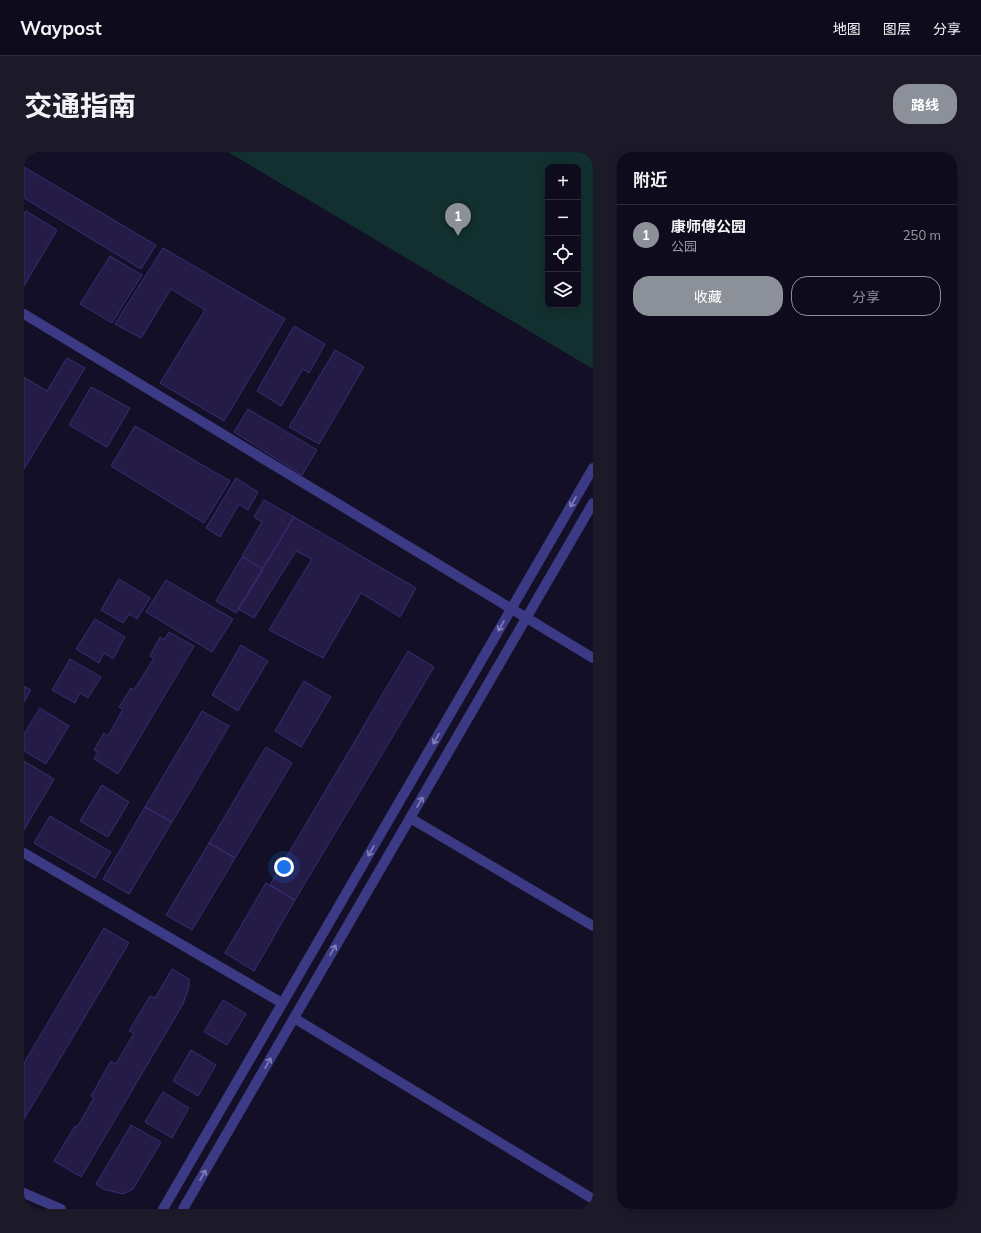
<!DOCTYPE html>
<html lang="zh">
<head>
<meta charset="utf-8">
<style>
  :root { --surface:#0e0b1c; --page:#1c1929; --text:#f1f3f6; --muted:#9b9ba3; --line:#2e2b3b; --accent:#8c9099 }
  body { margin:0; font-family:Mulish,"Noto Sans SC",sans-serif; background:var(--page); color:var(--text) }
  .controls { position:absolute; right:12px; top:12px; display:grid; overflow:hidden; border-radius:8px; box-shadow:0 2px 10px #0003 }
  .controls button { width:36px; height:36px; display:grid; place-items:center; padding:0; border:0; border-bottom:1px solid var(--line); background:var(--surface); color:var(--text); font:20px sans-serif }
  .you { position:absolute; left:260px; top:715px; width:14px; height:14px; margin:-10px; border:3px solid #fff; border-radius:50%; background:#1a73e8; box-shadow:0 0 0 6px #1a73e833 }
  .badge { display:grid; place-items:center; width:26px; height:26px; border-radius:50%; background:var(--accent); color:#fff; font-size:13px; font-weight:700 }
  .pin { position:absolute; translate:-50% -33px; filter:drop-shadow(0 1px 2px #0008) }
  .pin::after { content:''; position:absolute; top:21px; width:14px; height:12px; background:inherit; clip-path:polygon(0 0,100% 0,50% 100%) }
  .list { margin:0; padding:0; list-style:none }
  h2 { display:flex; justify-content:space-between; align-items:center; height:52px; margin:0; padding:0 16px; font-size:17px }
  h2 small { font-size:13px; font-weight:400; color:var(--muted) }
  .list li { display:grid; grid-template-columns:26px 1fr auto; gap:12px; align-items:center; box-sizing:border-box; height:60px; padding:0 16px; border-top:1px solid var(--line) }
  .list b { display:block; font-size:15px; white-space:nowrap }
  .list p { margin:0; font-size:13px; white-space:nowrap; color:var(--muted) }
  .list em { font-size:13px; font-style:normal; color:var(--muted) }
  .actions { display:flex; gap:8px; padding:12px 16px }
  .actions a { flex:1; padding:9px 0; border:1px solid var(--accent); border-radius:16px; text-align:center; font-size:14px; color:var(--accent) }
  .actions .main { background:var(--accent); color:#fff }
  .icon { flex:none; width:22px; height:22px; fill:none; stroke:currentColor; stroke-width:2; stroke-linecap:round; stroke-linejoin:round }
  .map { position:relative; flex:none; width:569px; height:1057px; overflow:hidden; border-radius:16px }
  header { display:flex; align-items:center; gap:24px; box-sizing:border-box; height:56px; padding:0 20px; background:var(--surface); border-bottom:1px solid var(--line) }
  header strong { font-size:19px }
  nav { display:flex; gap:22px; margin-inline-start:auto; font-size:14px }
  .intro { display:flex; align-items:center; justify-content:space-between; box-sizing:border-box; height:96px; padding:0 24px }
  h1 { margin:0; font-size:28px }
  .button { padding:10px 18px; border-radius:16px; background:var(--accent); color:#fff; font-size:14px; font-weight:700 }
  main { display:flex; gap:24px; padding:0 24px }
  aside { flex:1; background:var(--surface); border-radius:16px; box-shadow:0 2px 10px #0003 }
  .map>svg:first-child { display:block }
  .green { fill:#12302f; fill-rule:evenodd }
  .building { fill:#241b47; stroke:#3b2d73 }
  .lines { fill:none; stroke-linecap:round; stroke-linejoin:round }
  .minor { stroke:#3d3a85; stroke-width:10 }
  .tertiary { stroke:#3d3a85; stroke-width:10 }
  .oneway { stroke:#837fbc }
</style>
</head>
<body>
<header>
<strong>Waypost</strong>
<nav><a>地图</a><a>图层</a><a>分享</a></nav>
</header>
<div class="intro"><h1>交通指南</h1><a class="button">路线</a></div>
<main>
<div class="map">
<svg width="569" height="1057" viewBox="0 0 569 1057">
  <rect width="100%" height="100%" fill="#130f26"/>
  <!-- green -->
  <path class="green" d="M204 0H569V217ZM524 15H554V153H524Z"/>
  <!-- building -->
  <path class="building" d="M0 15 132 93 117 117 0 46Z
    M2 59 33 78 0 134V62Z
    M139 96 261 167 200 269 136 231 181 158 147 137 117 186 91 172Z
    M86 104 118 123 88 171 56 152Z
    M270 174 301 192 285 221 279 217 257 254 233 239Z
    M311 198 340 215 295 292 265 275Z
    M43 206 61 216 0 317V225L23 239Z
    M67 235 106 256 83 295 45 273Z
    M224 257 293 298 278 323 210 280Z
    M111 274 206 329 180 371 87 314Z
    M212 326 234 340 224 358 215 352 196 385 182 376Z
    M240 348 270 365 239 416 218 404 238 370 230 365Z
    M270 365 392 436 376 465 337 441 299 506 245 478 288 407 272 399 230 466 214 457Z
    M218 405 239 418 212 461 192 449Z
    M95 427 126 446 113 467 105 462 99 471 77 458Z
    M142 428 209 467 188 500 122 460Z
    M71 467 101 485 89 507 80 501 75 511 52 497Z
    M145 480 170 494 94 622 70 607 74 600 70 598 80 581 84 584 99 557 95 555 107 536 110 538 130 506 126 504 136 485 140 488Z
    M217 493 244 509 214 559 188 543Z
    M384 499 410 515 271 748 246 733Z
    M46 507 77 525 64 546 56 541 51 551 28 538Z
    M280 529 307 545 277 595 251 579Z
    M0 534 7 538 0 550Z
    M16 556 45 574 22 612 0 599V582Z
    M178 559 205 574 148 670 121 655Z
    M242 595 268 611 211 706 185 691Z
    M0 609 30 627 0 678Z
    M78 633 105 650 84 685 56 669Z
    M121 655 148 670 105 742 79 727Z
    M26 664 87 700 71 726 10 691Z
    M185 691 211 706 168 778 142 763Z
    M242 731 271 748 230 819 201 801Z
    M80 776 105 791 0 967V911Z
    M148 817 165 827V835L159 852 57 1025 30 1009 51 974 53 975 70 946 67 944 87 909 92 912 110 881 105 879 126 844 131 846Z
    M199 848 222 862 203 893 180 880Z
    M167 898 192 913 174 944 149 929Z
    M139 940 165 956 148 986 121 970Z
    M107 973 137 990 109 1037 99 1042 79 1037 72 1032Z"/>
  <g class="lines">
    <!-- minor -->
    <path class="minor" d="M0 162 569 506
      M386 666 569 774
      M0 701 258 851
      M270 866 569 1047"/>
    <!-- tertiary -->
    <path class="tertiary" d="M0 1041 37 1057
      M139 1057 569 316
      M159 1057 569 351"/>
  </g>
  <!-- one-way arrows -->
  <defs><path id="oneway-shaft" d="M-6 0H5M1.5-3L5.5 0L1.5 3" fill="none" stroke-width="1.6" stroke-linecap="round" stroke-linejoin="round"/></defs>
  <g class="oneway">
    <use href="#oneway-shaft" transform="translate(549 350) rotate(120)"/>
    <use href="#oneway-shaft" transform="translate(477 474) rotate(120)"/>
    <use href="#oneway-shaft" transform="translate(412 587) rotate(120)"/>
    <use href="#oneway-shaft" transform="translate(396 650) rotate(-60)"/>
    <use href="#oneway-shaft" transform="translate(347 699) rotate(120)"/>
    <use href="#oneway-shaft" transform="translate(309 798) rotate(-60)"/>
    <use href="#oneway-shaft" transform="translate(244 911) rotate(-60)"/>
    <use href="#oneway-shaft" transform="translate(179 1023) rotate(-60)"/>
  </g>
</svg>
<div class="controls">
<button>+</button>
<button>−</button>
<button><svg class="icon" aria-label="locate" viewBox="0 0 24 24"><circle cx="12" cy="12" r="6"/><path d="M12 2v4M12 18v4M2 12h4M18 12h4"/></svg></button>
<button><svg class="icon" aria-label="layers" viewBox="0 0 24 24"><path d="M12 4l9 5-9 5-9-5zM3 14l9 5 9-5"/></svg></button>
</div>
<div class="you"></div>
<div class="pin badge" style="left:434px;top:84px">1</div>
</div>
<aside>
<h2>附近<small></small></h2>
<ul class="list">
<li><span class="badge">1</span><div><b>康师傅公园</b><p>公园</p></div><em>250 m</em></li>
</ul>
<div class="actions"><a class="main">收藏</a><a>分享</a></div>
</aside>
</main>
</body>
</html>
